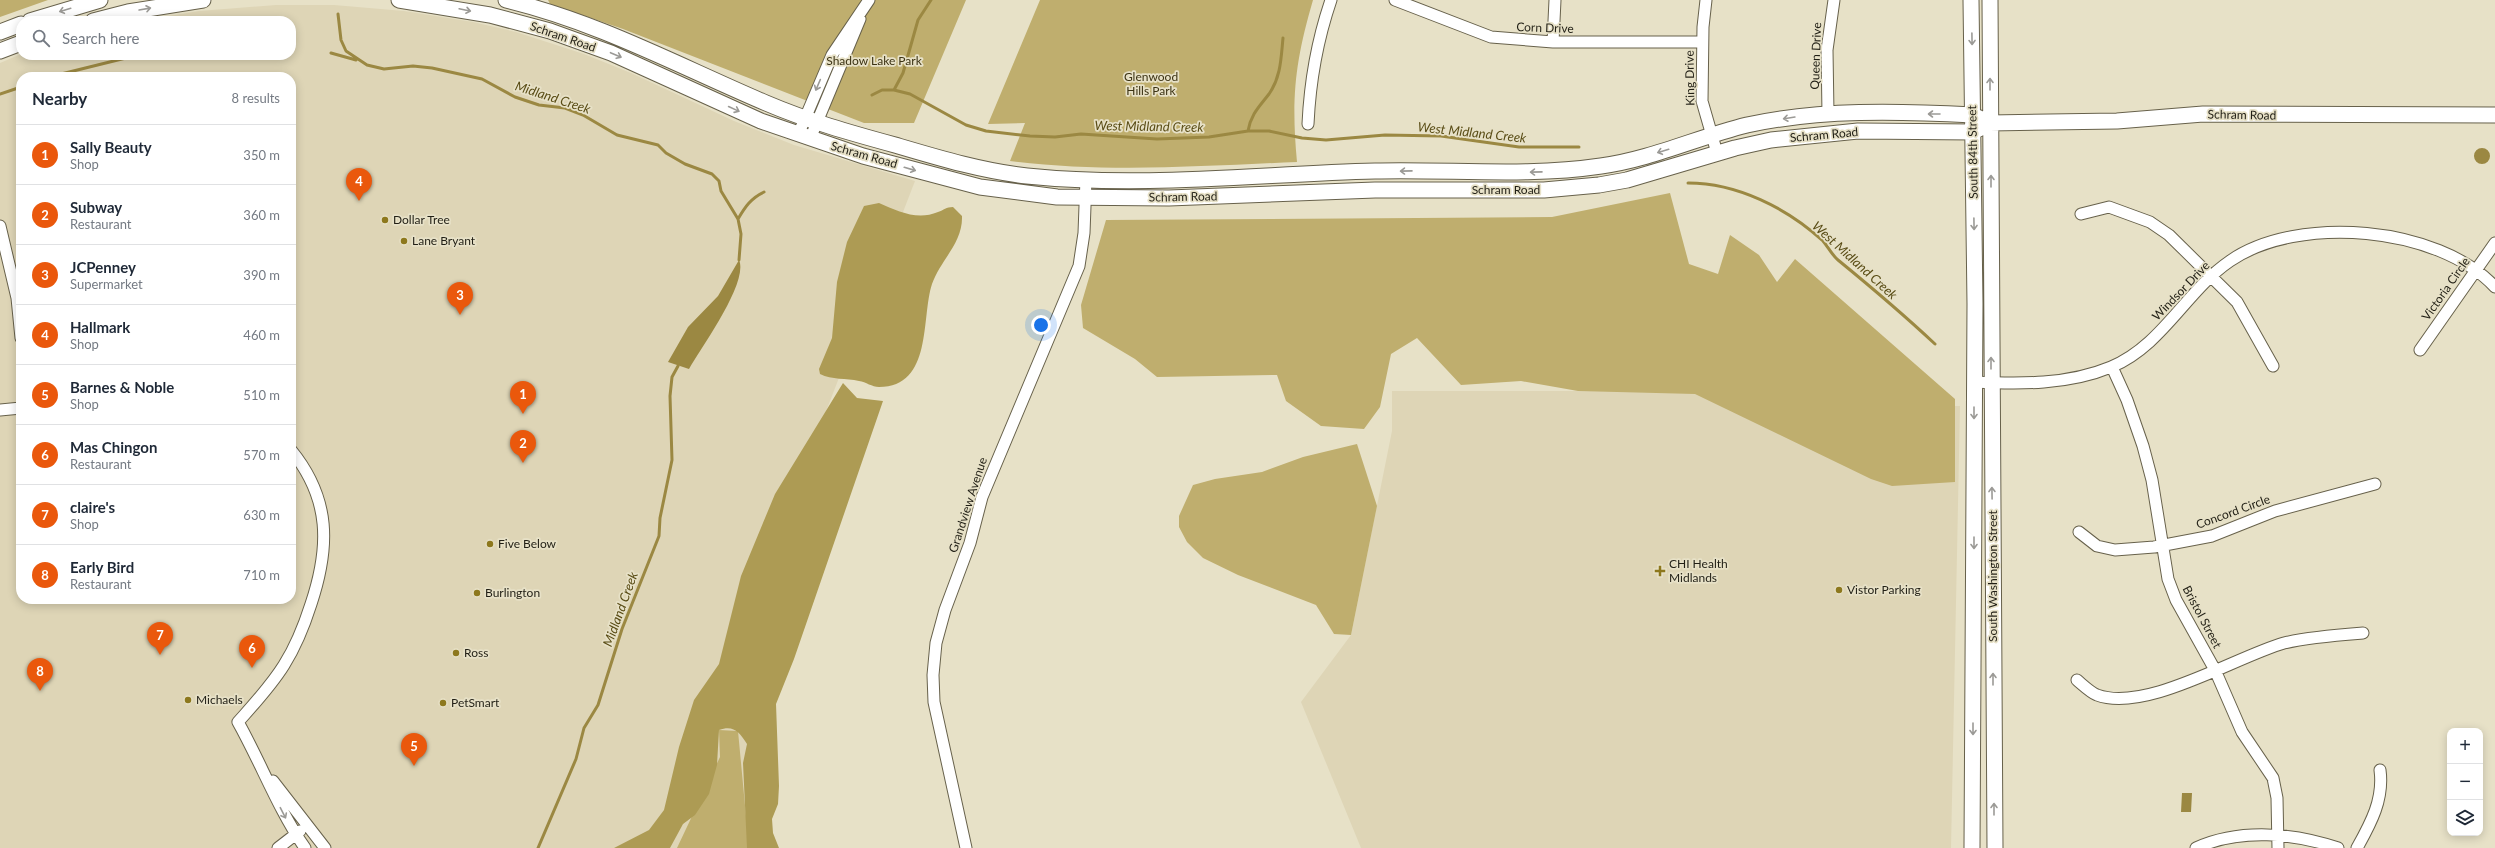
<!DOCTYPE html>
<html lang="en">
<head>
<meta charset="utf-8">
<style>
  :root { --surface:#fff; --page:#f2f2f3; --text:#1f2937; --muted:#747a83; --line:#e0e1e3; --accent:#ea580c }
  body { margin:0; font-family:Lato,sans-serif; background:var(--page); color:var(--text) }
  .controls { position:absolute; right:12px; bottom:12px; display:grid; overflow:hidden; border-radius:8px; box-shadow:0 2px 10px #0003 }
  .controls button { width:36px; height:36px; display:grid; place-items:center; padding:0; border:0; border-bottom:1px solid var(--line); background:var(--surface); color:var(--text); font:20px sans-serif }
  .you { position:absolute; left:1041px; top:325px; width:14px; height:14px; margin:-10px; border:3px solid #fff; border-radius:50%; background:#1a73e8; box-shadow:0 0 0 6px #1a73e833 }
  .badge { display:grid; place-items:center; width:26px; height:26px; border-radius:50%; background:var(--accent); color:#fff; font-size:13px; font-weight:700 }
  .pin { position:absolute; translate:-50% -33px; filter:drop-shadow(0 1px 2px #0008) }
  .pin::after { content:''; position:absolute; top:21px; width:14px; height:12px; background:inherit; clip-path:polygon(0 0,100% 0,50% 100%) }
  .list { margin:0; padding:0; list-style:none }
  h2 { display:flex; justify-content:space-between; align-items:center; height:52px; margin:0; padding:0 16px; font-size:17px }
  h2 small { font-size:13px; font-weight:400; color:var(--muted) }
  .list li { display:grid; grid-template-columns:26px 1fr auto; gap:12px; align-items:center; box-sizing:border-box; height:60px; padding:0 16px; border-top:1px solid var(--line) }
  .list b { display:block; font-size:15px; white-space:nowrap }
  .list p { margin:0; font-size:13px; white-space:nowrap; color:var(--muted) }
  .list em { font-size:13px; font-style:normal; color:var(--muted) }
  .icon { flex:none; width:22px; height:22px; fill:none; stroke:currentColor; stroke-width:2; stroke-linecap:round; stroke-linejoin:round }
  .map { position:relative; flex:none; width:2495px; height:848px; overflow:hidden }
  .search { position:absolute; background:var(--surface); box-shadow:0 2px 10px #0003; left:16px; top:16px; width:280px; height:44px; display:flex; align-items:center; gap:10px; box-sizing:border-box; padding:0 14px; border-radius:16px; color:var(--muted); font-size:15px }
  .panel { position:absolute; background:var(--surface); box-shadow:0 2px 10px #0003; left:16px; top:72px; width:280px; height:532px; border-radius:16px }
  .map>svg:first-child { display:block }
  .built { fill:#ded5b6; fill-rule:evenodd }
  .green { fill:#bfae6e }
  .forest { fill:#ad9b54 }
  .water { fill:#9b8842 }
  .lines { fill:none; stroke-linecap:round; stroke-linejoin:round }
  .stream { stroke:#9b8842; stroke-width:3 }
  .street-casing { stroke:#67614b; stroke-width:13 }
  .secondary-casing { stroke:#67614b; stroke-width:17 }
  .street { stroke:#fff; stroke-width:11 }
  .secondary { stroke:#fff; stroke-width:15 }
  .oneway { stroke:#9b9a96 }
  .poi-dot { fill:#8d781d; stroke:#e7e1c7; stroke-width:1.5 }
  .labels { text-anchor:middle; stroke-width:3.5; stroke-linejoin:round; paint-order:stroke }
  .street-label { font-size:12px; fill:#211f15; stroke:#e7e1c7 }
  .park-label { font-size:12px; fill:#3c3314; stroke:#e7e1c7 }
  .poi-label { font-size:12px; fill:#211f15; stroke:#e7e1c7; text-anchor:start }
  .water-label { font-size:13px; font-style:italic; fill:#594c15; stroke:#e7e1c7 }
</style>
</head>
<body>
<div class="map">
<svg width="2495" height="848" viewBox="0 0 2495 848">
  <rect width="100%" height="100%" fill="#e7e1c7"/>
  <!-- built -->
  <path class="built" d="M276 5H334L404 11 473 22 516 32 584 54 631 73 734 121 794 145 915 181 774 546 770 848H0V63L21 54 291 55V21H138L199 11ZM21 77H291V599H21Z
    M1392 391H1925L1926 406H1960L1951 848H1361L1301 702 1351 635 1392 431Z"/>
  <!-- green -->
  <path class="green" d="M0 0H48L0 17Z
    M548 0H966L914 123H864L623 29 550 4Z
    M1040 0H1313C1295 62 1291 98 1297 162 1202 166 1105 173 1010 161L1025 123 988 124Z
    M1670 193 1689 264 1718 274 1730 235 1759 255 1777 282 1795 259 1955 399V482L1892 486 1871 479 1695 394 1578 391 1521 381 1461 385 1417 338 1391 354 1380 407 1364 429 1321 426 1286 401 1277 375 1157 377 1135 359 1083 328 1081 305 1106 220 1552 217Z
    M1357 444 1377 506 1351 635 1334 634 1316 605 1238 575 1203 558 1187 542 1179 527V516L1193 485 1215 479 1262 472 1303 457Z
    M719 730 738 731 749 848H677L720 757Z"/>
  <!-- forest -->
  <path class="forest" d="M879 203C898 211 917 221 938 212 944 210 946 207 953 207L962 216C963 243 941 259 932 284 921 317 933 387 879 387 872 387 866 382 859 381 846 378 832 380 820 374L819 369 832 338 837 282 847 242 864 206Z
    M843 383 857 398 883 401 794 659 776 704 779 786 778 804 772 819 773 833 779 848H747L743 763 747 744C739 732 734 725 719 730L717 765 709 794 695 815 683 824 670 848H614L649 830 664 810 679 747 694 700 719 664 741 576 775 494Z"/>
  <!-- water -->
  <path class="water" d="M2474 156a8 8 0 1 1 16 0a8 8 0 1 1-16 0Z
    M739 260C749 282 701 348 689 369L668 362 688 327 718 296Z
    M2182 793H2192L2191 812H2181Z"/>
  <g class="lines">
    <!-- stream -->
    <path class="stream" d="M338 14 341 40 346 51 367 65 384 69 413 66 432 68 482 79 515 97 539 105 565 108 583 115 617 135 658 145 666 153 685 164 712 174 719 181 721 191 738 219 741 234 739 260
      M331 53 356 60
      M49 77 138 55
      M894 90 903 73 918 20 931 0
      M0 94 21 87
      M872 95 882 90H894L910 94 966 125 986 131 1030 136 1055 137 1081 134 1157 139 1209 137 1248 131H1269L1302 138 1326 140 1385 135 1441 136 1519 147H1579
      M1248 131C1251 114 1259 107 1269 94 1281 77 1281 58 1283 38
      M1688 183C1737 183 1787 208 1823 241 1828 247 1832 255 1838 260 1871 287 1904 315 1935 344
      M738 219C745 207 751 198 764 192
      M538 848 576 759 584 728 598 705 622 629 659 536 660 518 672 460 670 396 672 377 678 366"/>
    <defs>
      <path id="street" d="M1395 0 1491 37 1553 42H1702
        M1706 0 1703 27 1702 101 1717 153
        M1553 42 1555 0
        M1828 114 1827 50 1834 0
        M1308 124C1310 81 1317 41 1331 0
        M798 135 832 55 869 0
        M810 139 860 19
        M2081 214 2109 207 2150 222 2169 235 2237 302 2273 366
        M0 226 17 298 21 338
        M2420 350 2495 243
        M2112 367 2127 400 2143 446 2152 480 2168 579 2176 600 2215 670 2242 732 2273 778 2277 798 2278 848
        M1974 382C2020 384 2068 385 2111 367 2162 346 2186 291 2230 261 2298 214 2438 226 2495 287
        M0 410 21 408
        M291 450C331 499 330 547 311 604 304 626 296 646 284 665 271 686 254 704 238 722 261 763 278 809 305 848
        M2079 532 2097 546 2115 550 2154 547 2212 536 2275 511 2375 484
        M2077 680C2083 685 2090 692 2097 695 2146 713 2235 657 2284 643 2309 637 2337 635 2363 633
        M273 781 325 848
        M278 848 300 831
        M966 848 934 702 933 675 936 643 945 610 970 543 982 497 1079 266 1084 233 1086 179
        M2196 848C2240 828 2294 833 2338 848
        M2357 848C2371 823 2384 799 2380 770"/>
      <path id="secondary" d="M399 0 490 15 550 31 611 53 761 121 863 156 980 187 1057 197 1169 198 1375 190H1544L1599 185 1627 180 1735 148 1771 140 1858 131 1973 132 1990 123
        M506 0C598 22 679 66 766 103 808 121 851 133 895 145 939 158 982 171 1027 176 1143 188 1259 174 1375 171 1450 169 1527 177 1601 166 1652 159 1698 137 1747 125 1820 109 1898 111 1973 115L1990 123 2117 121 2203 114 2495 115
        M1971 0 1975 304 1972 848
        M1990 0 1995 848
        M30 21 100 0
        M93 21 128 12 203 0
        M0 32 21 24
        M0 51 21 43"/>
    </defs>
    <!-- street casing -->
    <use href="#street" class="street-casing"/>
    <!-- secondary casing -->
    <use href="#secondary" class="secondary-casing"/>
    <!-- street -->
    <use href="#street" class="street"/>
    <!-- secondary -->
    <use href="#secondary" class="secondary"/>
  </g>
  <!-- one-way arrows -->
  <defs><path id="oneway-shaft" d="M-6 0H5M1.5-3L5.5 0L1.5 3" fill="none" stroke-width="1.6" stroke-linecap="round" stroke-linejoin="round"/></defs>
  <g class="oneway">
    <use href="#oneway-shaft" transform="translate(145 9) rotate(-10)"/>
    <use href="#oneway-shaft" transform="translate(65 10) rotate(163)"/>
    <use href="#oneway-shaft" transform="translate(465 10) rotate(12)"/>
    <use href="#oneway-shaft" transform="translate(1972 39) rotate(89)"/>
    <use href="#oneway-shaft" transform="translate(616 55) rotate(23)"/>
    <use href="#oneway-shaft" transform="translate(1990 84) rotate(-90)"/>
    <use href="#oneway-shaft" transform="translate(818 85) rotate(113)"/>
    <use href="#oneway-shaft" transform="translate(734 109) rotate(25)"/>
    <use href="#oneway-shaft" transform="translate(1934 114) rotate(-180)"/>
    <use href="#oneway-shaft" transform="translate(1789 118) rotate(171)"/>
    <use href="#oneway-shaft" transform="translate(1663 151) rotate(163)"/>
    <use href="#oneway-shaft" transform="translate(910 169) rotate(16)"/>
    <use href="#oneway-shaft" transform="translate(1406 171) rotate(179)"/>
    <use href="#oneway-shaft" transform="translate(1536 172) rotate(179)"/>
    <use href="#oneway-shaft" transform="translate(1991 181) rotate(-90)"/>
    <use href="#oneway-shaft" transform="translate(1974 224) rotate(89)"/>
    <use href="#oneway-shaft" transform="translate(1991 363) rotate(-90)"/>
    <use href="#oneway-shaft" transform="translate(1974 413) rotate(90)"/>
    <use href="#oneway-shaft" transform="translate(1992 493) rotate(-91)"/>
    <use href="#oneway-shaft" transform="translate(1974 543) rotate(90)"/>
    <use href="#oneway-shaft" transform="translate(1993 679) rotate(-90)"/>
    <use href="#oneway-shaft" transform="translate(1973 729) rotate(90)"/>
    <use href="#oneway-shaft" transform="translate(1994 809) rotate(-90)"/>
    <use href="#oneway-shaft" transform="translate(283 813) rotate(63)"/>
  </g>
  <!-- markers -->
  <g class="poi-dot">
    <circle cx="385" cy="220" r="4"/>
    <circle cx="404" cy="241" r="4"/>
    <circle cx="490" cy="544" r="4"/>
    <path d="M1658 565h4v4h4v4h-4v4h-4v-4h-4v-4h4z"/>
    <circle cx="1839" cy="590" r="4"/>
    <circle cx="477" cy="593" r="4"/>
    <circle cx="456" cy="653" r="4"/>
    <circle cx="188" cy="700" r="4"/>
    <circle cx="443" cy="703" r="4"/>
  </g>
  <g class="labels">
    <!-- street labels -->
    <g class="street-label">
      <text transform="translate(1545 28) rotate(2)" y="4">Corn Drive</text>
      <text transform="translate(563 37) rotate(19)" y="4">Schram Road</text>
      <text transform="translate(1816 56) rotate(-88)" y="4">Queen Drive</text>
      <text transform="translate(1690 78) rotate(-91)" y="4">King Drive</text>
      <text transform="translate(2242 115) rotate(1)" y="4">Schram Road</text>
      <text transform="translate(1824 135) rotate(-5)" y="4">Schram Road</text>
      <text transform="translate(1973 152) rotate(-91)" y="4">South 84th Street</text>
      <text transform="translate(864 155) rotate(16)" y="4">Schram Road</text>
      <text x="1506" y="194">Schram Road</text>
      <text transform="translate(1183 197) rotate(-1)" y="4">Schram Road</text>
      <text transform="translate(2446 289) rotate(-55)" y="4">Victoria Circle</text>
      <text transform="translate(2181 291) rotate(-46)" y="4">Windsor Drive</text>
      <text transform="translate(968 505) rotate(-72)" y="4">Grandview Avenue</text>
      <text transform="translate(2233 512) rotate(-20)" y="4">Concord Circle</text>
      <text transform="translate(1993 576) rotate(-90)" y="4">South Washington Street</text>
      <text transform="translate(2202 617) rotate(62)" y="4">Bristol Street</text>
    </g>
    <!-- park labels -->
    <g class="park-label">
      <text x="874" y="65">Shadow Lake Park</text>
      <text x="1151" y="81">Glenwood<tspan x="1151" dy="14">Hills Park</tspan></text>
    </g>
    <!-- poi labels -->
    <g class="poi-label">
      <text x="393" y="224">Dollar Tree</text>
      <text x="412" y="245">Lane Bryant</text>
      <text x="498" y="548">Five Below</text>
      <text x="1669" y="568">CHI Health<tspan x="1669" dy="14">Midlands</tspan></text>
      <text x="1847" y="594">Vistor Parking</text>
      <text x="485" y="597">Burlington</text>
      <text x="464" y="657">Ross</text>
      <text x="196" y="704">Michaels</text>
      <text x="451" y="707">PetSmart</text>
    </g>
    <!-- water labels -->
    <g class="water-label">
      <text transform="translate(553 97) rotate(18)" y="5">Midland Creek</text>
      <text transform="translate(1149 126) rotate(1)" y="5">West Midland Creek</text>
      <text transform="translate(1472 132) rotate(6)" y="5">West Midland Creek</text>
      <text transform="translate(1855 260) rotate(42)" y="5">West Midland Creek</text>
      <text transform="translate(620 609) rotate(-70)" y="5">Midland Creek</text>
    </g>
  </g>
</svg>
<div class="controls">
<button>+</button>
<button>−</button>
<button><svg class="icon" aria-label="layers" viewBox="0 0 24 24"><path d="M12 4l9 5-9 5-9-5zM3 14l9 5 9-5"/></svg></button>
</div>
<div class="you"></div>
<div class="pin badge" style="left:523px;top:414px">1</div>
<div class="pin badge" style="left:523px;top:463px">2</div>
<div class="pin badge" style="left:460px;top:315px">3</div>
<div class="pin badge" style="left:359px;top:201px">4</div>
<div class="pin badge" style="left:414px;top:766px">5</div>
<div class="pin badge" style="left:252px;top:668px">6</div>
<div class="pin badge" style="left:160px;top:655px">7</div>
<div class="pin badge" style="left:40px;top:691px">8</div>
<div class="search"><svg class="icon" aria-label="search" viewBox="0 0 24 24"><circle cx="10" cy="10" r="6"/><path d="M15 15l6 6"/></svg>Search here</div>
<section class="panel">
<h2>Nearby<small>8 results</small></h2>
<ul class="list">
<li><span class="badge">1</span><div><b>Sally Beauty</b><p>Shop</p></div><em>350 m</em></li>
<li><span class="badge">2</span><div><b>Subway</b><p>Restaurant</p></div><em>360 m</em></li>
<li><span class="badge">3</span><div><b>JCPenney</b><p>Supermarket</p></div><em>390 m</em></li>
<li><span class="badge">4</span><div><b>Hallmark</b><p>Shop</p></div><em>460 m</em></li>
<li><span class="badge">5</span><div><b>Barnes &amp; Noble</b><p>Shop</p></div><em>510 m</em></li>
<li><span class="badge">6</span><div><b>Mas Chingon</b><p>Restaurant</p></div><em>570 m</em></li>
<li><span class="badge">7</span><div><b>claire's</b><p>Shop</p></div><em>630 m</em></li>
<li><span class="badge">8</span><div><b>Early Bird</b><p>Restaurant</p></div><em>710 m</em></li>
</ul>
</section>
</div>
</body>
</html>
